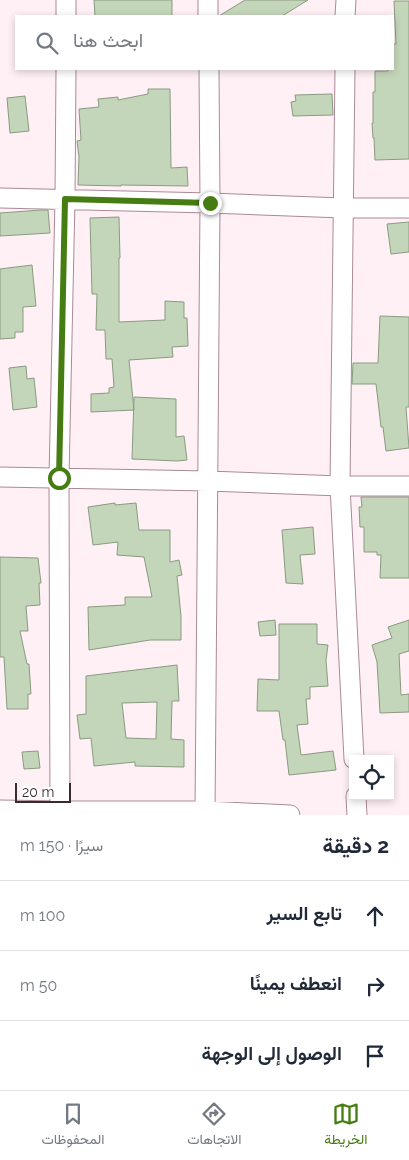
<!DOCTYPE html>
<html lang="ar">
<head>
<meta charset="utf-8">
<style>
  :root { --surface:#fff; --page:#f6f6f7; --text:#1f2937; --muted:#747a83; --line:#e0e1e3; --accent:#467d13 }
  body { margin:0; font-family:Raleway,Vazirmatn,sans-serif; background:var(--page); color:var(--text); direction:rtl }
  .controls { position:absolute; right:15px; bottom:15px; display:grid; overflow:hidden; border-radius:0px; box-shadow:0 2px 8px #0003 }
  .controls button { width:45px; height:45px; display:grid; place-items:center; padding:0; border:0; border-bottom:1px solid var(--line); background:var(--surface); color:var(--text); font:25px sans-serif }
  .scale { position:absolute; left:15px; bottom:12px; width:56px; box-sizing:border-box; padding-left:5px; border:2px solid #382b31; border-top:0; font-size:14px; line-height:18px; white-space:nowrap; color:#382b31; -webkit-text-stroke:4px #fff; paint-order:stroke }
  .stop { position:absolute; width:15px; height:15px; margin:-11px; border:4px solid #467d13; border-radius:50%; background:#fff }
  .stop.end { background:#467d13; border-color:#fff; box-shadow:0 1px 5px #0008 }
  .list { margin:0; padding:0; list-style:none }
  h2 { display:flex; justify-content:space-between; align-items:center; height:65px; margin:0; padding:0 20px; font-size:21px }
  h2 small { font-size:16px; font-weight:400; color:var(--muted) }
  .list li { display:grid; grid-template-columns:32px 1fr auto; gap:15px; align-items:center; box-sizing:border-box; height:70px; padding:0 20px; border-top:1px solid var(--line) }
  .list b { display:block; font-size:19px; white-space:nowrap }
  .list em { font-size:16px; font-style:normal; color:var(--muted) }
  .icon { flex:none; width:28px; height:28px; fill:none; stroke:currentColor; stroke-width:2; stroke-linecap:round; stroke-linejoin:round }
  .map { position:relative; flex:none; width:409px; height:815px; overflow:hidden; direction:ltr }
  .search { position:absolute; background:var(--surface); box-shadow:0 2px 8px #0003; left:15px; right:15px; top:15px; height:55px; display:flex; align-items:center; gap:12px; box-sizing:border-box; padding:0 18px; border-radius:0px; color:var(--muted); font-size:19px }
  .sheet { height:275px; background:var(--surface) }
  nav { display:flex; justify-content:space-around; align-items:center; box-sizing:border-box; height:70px; border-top:1px solid var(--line); background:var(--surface); font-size:14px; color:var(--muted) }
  nav a { display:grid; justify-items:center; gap:2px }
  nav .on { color:var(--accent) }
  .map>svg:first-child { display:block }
  .building { fill:#c4d6ba; stroke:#8a9a81; fill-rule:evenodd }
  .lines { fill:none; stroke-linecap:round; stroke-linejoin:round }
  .minor-casing { stroke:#aa8a97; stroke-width:21 }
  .minor { stroke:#fff; stroke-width:19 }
  .route { stroke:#467d13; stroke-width:6 }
</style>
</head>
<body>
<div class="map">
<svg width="409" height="815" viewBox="0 0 409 815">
  <rect width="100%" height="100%" fill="#fef0f5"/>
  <!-- building -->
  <path class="building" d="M94 0H172V16H95Z
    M245 0H308L282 16H219Z
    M394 1H409V159L375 160 374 138H373L372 123H373V92H375V71H388V69H393V44H396Z
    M148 89H170L171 168 187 167 188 186 121 185V186L78 185 79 157 77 141 81 140 79 109 99 107 98 99 118 97V100L148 94Z
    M332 94 333 115 293 116 291 102 296 101 295 95Z
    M25 96 29 131 10 133 7 98Z
    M41 210H48L50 233 0 236V213Z
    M119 217 120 258H119V322L165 320V301L184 302V318H187L188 346 172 347 173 357 129 360 134 410 91 412V394L109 393V388L114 387 112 359H106L105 330H96L97 294H92L90 218Z
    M409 222V252L391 254 387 224Z
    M32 265 36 306 23 307V332H15V338L0 339V269Z
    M380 316 409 317V407H406L409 448 386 451 383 427H381L376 384H352L353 363H378Z
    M26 366 27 379 34 378 37 407 13 410 9 368Z
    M134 397 176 399V437L184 436 187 460 177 461 132 459Z
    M361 497H409V578H380L381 555H377V552H364V527H360L359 507H362Z
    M115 503V505L136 503 139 530H170V562L179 560 182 575 177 576 181 616V640H150L89 650 88 607 125 605V597H152L144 557 117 555 118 542 93 545 88 507Z
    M313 527 315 554 300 555 303 584 286 583 282 530Z
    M0 557 38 558 41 583H39L40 605 26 606 28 631H20L27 664H29L31 694H28V709H7L4 657H0Z
    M275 620 276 635 260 636 258 622Z
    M409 620V651L399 654 401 695 409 694V712L380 713 377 662 372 645 392 638 388 627Z
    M279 624H317V644L328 645 326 660 328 686 310 687V699H306L308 724 297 725 301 755 333 751 336 770 289 775 285 740H283L279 711H257L258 679 279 680Z
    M177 665 179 701H172L171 739 184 740V767L135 766V762L94 766 91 738 80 739 77 715 86 714V676ZM157 702 156 739 126 738 122 703Z
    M38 751 40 768 24 769 22 752Z"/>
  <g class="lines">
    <defs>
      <path id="minor" d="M208 0V16
        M66 16V0
        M345 16 346 0
        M345 69 340 486 354 759
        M0 198 210 203 343 208H409
        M0 477 208 481 340 486H409
        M356 796 357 815
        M0 810 60 811H205L290 815
        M60 815 59 478 65 199 66 69
        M205 815 210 203 209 69"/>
    </defs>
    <!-- minor casing -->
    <use href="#minor" class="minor-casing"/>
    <!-- minor -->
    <use href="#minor" class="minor"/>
  </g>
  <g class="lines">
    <!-- route -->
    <path class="route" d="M59 478 65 199 210 203"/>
  </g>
</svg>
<div class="controls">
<button><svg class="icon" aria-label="locate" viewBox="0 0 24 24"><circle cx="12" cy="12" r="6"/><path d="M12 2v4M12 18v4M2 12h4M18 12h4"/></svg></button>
</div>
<div class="scale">20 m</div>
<div class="stop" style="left:59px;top:478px"></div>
<div class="stop end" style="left:210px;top:203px"></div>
<div class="search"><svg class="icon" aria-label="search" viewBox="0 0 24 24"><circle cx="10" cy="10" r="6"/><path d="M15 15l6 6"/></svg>ابحث هنا</div>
</div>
<section class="sheet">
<h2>2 دقيقة<small>سيرًا · 150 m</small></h2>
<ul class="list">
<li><svg class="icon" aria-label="ahead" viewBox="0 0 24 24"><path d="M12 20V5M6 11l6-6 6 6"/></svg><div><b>تابع السير</b></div><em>100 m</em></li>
<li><svg class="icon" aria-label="right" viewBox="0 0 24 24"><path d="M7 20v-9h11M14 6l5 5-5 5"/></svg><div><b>انعطف يمينًا</b></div><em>50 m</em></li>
<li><svg class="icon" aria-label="arrive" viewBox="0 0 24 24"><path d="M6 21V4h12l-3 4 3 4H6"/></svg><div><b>الوصول إلى الوجهة</b></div></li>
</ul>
</section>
<nav>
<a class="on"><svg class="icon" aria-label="map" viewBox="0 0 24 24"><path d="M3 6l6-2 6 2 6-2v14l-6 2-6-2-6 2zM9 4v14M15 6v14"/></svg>الخريطة</a>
<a><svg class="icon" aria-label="directions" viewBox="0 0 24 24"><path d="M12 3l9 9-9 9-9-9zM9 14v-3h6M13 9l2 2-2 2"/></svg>الاتجاهات</a>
<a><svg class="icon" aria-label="saved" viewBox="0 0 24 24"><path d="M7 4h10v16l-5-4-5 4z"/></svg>المحفوظات</a>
</nav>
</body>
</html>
